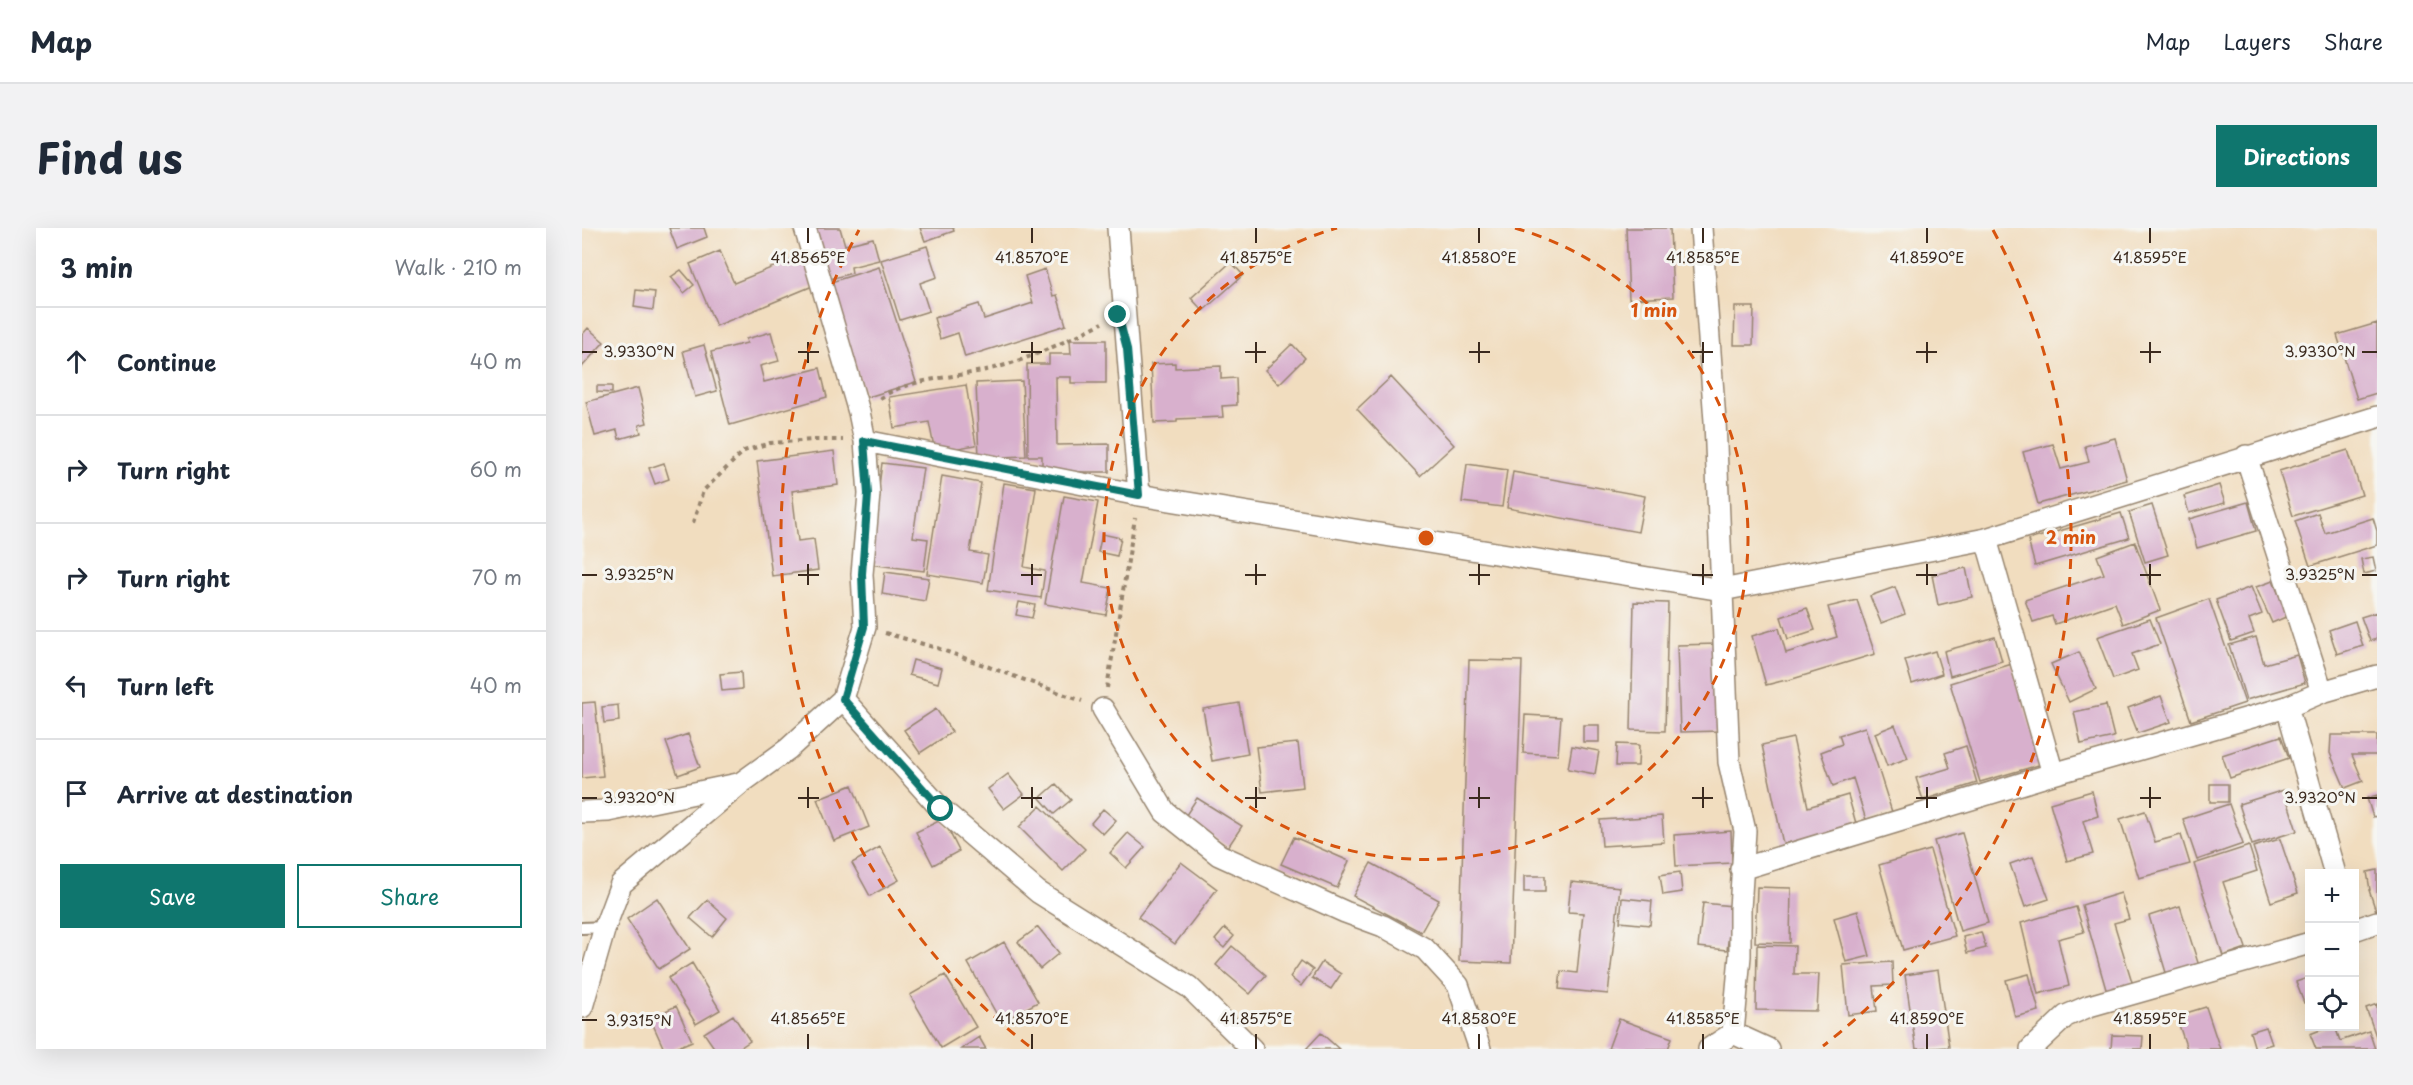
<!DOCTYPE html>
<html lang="en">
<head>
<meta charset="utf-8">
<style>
  :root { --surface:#fff; --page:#f2f2f3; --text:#1f2937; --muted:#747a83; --line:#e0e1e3; --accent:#0f766e }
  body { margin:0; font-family:"Playpen Sans",sans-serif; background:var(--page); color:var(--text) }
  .controls { position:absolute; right:18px; bottom:18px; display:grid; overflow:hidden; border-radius:0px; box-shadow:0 6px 24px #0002 }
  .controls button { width:54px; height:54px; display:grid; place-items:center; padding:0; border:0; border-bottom:2px solid var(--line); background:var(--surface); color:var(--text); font:30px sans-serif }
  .stop { position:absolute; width:18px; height:18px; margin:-14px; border:4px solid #0f766e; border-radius:50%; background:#fff }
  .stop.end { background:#0f766e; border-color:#fff; box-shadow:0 2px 6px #0008 }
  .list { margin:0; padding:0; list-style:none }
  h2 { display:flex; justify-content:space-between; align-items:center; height:78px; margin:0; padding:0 24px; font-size:26px }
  h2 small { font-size:20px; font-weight:400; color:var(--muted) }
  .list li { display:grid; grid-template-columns:39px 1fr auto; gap:18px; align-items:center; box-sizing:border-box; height:108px; padding:0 24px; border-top:2px solid var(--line) }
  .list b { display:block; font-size:22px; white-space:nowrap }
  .list em { font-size:20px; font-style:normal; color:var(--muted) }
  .actions { display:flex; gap:12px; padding:18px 24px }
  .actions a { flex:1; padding:14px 0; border:2px solid var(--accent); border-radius:0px; text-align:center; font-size:21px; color:var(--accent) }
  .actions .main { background:var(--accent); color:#fff }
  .icon { flex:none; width:33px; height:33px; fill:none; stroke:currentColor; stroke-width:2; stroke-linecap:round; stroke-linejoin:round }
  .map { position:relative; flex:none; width:1795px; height:821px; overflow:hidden; border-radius:0px }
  header { display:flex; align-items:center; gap:36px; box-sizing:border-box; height:84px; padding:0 30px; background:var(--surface); border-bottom:2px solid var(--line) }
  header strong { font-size:28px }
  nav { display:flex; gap:33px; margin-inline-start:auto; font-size:21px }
  .intro { display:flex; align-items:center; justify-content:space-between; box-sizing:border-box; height:144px; padding:0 36px }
  h1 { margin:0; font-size:42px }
  .button { padding:15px 27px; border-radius:0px; background:var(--accent); color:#fff; font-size:21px; font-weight:700 }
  main { display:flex; gap:36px; padding:0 36px }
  aside { flex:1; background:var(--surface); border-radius:0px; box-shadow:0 6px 24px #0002 }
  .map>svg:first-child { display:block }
  .building { fill:#d8b0cd }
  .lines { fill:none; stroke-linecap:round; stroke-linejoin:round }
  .service-casing { stroke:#96846e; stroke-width:14 }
  .minor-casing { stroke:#96846e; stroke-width:24 }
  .path { stroke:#96846e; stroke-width:4; stroke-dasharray:4.5 4.5; stroke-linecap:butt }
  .service { stroke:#fff; stroke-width:10 }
  .minor { stroke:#fff; stroke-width:21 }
  .route { stroke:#0f766e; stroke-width:8 }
  .ticks { fill:none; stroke:#3b2a1e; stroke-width:2 }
  .ring { fill:none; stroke:#d7540e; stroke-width:3; stroke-dasharray:10 8 }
  .ticks-label { font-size:15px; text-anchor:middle; fill:#3b2a1e; stroke:#f6f6f2; stroke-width:6; stroke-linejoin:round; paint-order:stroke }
  .centre { fill:#d7540e; stroke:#f6f6f2; stroke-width:3 }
  .ring-label { font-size:18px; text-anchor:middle; font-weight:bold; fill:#d7540e; stroke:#f6f6f2; stroke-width:6; stroke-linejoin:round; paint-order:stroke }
</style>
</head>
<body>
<header>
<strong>Map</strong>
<nav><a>Map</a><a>Layers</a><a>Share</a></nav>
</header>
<div class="intro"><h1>Find us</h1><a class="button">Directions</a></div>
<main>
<aside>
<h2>3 min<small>Walk · 210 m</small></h2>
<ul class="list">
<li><svg class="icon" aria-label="ahead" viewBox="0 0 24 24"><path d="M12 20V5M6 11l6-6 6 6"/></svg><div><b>Continue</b></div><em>40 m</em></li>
<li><svg class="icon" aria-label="right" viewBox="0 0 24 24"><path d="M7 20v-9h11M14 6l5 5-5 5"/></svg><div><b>Turn right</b></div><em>60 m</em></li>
<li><svg class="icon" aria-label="right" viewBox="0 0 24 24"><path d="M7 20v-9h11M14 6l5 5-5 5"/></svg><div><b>Turn right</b></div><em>70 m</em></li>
<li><svg class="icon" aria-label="left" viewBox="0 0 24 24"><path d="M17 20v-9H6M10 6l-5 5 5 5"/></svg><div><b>Turn left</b></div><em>40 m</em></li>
<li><svg class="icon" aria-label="arrive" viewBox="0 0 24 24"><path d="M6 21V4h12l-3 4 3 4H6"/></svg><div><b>Arrive at destination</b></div></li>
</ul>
<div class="actions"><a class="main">Save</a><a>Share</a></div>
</aside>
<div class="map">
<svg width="1795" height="821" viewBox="0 0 1795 821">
  <rect width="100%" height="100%" fill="#f6f6f2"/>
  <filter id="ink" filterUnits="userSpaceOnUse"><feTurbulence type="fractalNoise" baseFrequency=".0167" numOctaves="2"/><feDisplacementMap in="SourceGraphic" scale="12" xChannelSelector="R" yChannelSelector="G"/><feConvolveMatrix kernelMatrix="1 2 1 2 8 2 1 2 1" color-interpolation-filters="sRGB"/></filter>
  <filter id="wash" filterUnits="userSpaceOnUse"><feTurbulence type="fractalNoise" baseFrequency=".008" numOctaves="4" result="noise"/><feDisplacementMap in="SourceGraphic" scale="24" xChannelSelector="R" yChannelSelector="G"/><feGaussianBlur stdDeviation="1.35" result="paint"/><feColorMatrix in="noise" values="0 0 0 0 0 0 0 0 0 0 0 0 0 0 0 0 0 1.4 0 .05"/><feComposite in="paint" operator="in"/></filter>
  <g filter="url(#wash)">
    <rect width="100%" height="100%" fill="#f1ddbf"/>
    <g id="blocks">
      <!-- building -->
      <path class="building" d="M87 0H122L125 9 95 21Z
        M227 0H258L263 17 291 10 297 32 269 39 270 45 241 53Z
        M338 0H371L372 3 343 13Z
        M1044 0H1088L1091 69 1047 71Z
        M345 18 355 49 338 55 347 83 318 92 299 32Z
        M138 23 152 55 221 27 233 57 134 98 108 36Z
        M649 34 661 47 621 83 609 70Z
        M297 39 334 154 283 170 246 55Z
        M463 41 471 68 475 67 484 97 383 129 376 105 358 111 352 90 397 76 402 91 451 75 443 48Z
        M99 42 112 57 102 65 89 49Z
        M54 62 73 64 71 82 52 79Z
        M1153 79H1172L1171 117H1152Z
        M1795 95V165L1775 171 1755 107Z
        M6 100 22 114 0 139V107Z
        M189 104 197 133 178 138 182 154 238 140 245 169 148 197 129 124 165 115 164 111Z
        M488 112H524V155H489V149H474L475 217 527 216V244H460V228H446L445 136H467V126H489Z
        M710 116 723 130 697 156 683 142Z
        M122 117 135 163 113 169 101 123Z
        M593 135V140L639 138V151L654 150 655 177 640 178 641 189 595 191V194L572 195 569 136Z
        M809 149 872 217 838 248 775 181Z
        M440 153 444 228 397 230 394 155Z
        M384 157 394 217 353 224 347 194 312 200 307 169Z
        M15 158H30V165L15 164Z
        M56 160 65 195 57 197 59 205 37 211 35 202 13 208 4 174Z
        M1533 210 1545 252 1456 276 1441 224 1471 216 1479 241 1507 234 1503 218Z
        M1766 222 1780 267 1711 288 1697 243Z
        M252 223 256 257 210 263 216 313 232 311 236 342 190 348 175 233Z
        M82 235 87 251 73 256 67 240Z
        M300 235 341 240 331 309 346 311 342 343 287 336Z
        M885 236 925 242 920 279 880 274Z
        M931 244 1063 268 1056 304 925 280Z
        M360 248 399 255 388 324 406 327 401 355 345 346Z
        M422 255 454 260 442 339 463 343 459 370 406 362Z
        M1637 257 1643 275 1607 285 1602 268Z
        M482 268 516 274 501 355 529 360 524 387 463 376Z
        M1666 274 1674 303 1615 320 1607 291Z
        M1570 277 1586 327 1563 334 1547 284Z
        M1539 285 1547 310 1453 338 1446 312Z
        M1736 285 1743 305 1791 290 1795 303V317L1728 338 1713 293Z
        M520 306 539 310 535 328 516 324Z
        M1553 314 1578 382 1541 396 1533 375 1473 396 1470 388 1451 394 1443 372 1522 346 1515 328Z
        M1791 329 1794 343 1782 346 1779 331Z
        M1384 340 1390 369 1356 377 1350 347Z
        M303 344 347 350 343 373 300 366Z
        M1691 353 1706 388 1690 395 1674 359Z
        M1313 359 1323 386 1299 395 1288 368Z
        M1669 359 1680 386 1667 391 1672 405 1649 413 1634 372Z
        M1627 371 1663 475 1609 493 1574 390Z
        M1275 372 1293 426 1204 453V452L1184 457 1170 408 1197 400 1204 425 1255 409 1246 379Z
        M437 374 453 377 450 390 434 387Z
        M1052 374 1086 375 1083 503 1049 502Z
        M1225 380 1233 402 1206 411 1199 389Z
        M1795 384V411L1788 413 1779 389Z
        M1568 391 1578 416 1550 426 1556 442 1531 451 1515 409Z
        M1773 393 1781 418 1755 426 1747 402Z
        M1413 409 1420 433 1368 448 1362 423Z
        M1674 409 1682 436 1715 427 1723 455 1664 472 1647 417Z
        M1136 416 1139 503 1098 504 1095 417Z
        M1353 423 1360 446 1330 456 1323 432Z
        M1497 424 1514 461 1487 474 1469 436Z
        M331 432 360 440 356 455 327 447Z
        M887 432 940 433 929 735 877 733Z
        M1430 436 1460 536 1398 554 1368 455Z
        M159 444 160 461 140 463 138 446Z
        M1579 468 1589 494 1556 505 1546 480Z
        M13 474 21 548 0 550V475Z
        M657 475 666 526 630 533 621 481Z
        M36 477 37 493 22 495 20 479Z
        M1524 477 1532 509 1499 516 1492 484Z
        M354 481 370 504 338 525 322 502Z
        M943 487 979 489 976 527 941 525Z
        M1001 497H1017V514H1001Z
        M1313 497 1326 530 1305 538 1293 505Z
        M1283 499 1310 584 1284 592 1271 550 1251 558 1239 524 1260 516 1257 507Z
        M106 506 118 539 96 547 84 514Z
        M1749 507H1795V527H1770L1781 553 1763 560 1748 525Z
        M1699 508 1707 530 1648 550 1640 527Z
        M1211 510 1226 579 1266 567 1275 599 1201 616 1180 517Z
        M716 515 721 559 680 564 674 519Z
        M1035 516 1057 517 1056 538H1034Z
        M990 518 1017 523 1013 546 986 541Z
        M1384 518 1395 555 1341 572 1334 550 1368 540 1363 525Z
        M426 546 442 566 422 581 406 561Z
        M474 556 489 572 472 586 458 570Z
        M1628 556H1646V574H1628Z
        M270 557 287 599 252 613 235 571Z
        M1702 562 1715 603 1670 617 1657 576Z
        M1510 563 1516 588 1501 593 1511 626 1485 633 1468 575Z
        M1795 567V588L1791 589 1785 570Z
        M615 570 660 598 646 619 602 590Z
        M1647 576 1661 616 1615 632 1601 591Z
        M458 578 503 621 481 643 437 599Z
        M521 581 534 592 521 606 509 595Z
        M1563 583 1573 614 1599 607 1608 636 1557 650 1538 591Z
        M1080 588 1082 614 1020 618 1018 592Z
        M361 591 377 623 351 637 334 604Z
        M1149 603 1150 635 1094 638 1092 607Z
        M546 605 563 619 544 640 528 625Z
        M1380 605 1406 695 1378 703 1352 613Z
        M712 609 767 633 755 660 699 636Z
        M1698 611 1716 665 1689 674 1671 619Z
        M1667 618 1675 643 1641 654 1664 720 1641 728 1612 636Z
        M298 619 317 652 288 668 270 635Z
        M1348 622 1373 708 1321 722 1297 637Z
        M1451 628 1467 671 1443 679 1428 636Z
        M599 634 635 661 593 716 556 689Z
        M789 635 857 672 839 704 771 668Z
        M1795 642V686L1787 662H1788L1785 644Z
        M1098 644 1100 664 1081 667 1078 647Z
        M942 648H963V664H942Z
        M989 654 1038 659 1026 766 977 761 979 743 995 745 1001 685 986 684Z
        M1175 659 1209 660 1208 715 1173 714Z
        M1539 665 1547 691 1532 695 1551 757 1525 765 1500 677Z
        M75 670 108 721 77 741 45 691Z
        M1040 670 1070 673 1068 697 1038 694Z
        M125 672 145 690 130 709 108 690Z
        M1121 675 1150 678 1145 722 1116 719Z
        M1598 678 1617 738 1585 748 1567 688Z
        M1494 679 1502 704 1476 711 1487 758 1456 766 1439 695Z
        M1276 683 1288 728 1264 734 1252 690Z
        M456 699 477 725 458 741 436 714Z
        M643 700 652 708 642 720 633 712Z
        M1399 704 1404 720 1385 725 1381 709Z
        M422 714 456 774 419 794 386 735Z
        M1175 717 1213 718 1212 746H1237L1235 783 1174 782Z
        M650 718 684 747 668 766 634 737Z
        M719 733 731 742 719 758 708 749Z
        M740 734 759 746 749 761 730 750Z
        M1310 734 1311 757 1292 758 1295 783 1266 787 1261 737Z
        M110 735 138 782 114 796 86 750Z
        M1356 742 1367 819 1334 821 1323 747Z
        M1447 746 1457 783 1433 789 1424 752Z
        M363 747 394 799 359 820 328 767Z
        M1728 749V773L1722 775 1714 754Z
        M1795 776V811L1784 780Z
        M94 778 110 813 91 821H82L68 790Z
        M1624 779 1638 821H1605L1594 788Z
        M151 787 168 813 156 821H133L122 805Z
        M1037 791 1090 810 1086 821H1026Z
        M1749 798H1753L1758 813 1787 803 1793 821H1734L1728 806Z
        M1684 799 1690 816 1673 821 1668 804Z
        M739 805 757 821H724Z
        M1530 807 1561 808 1560 821H1529Z
        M397 809 404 821H379Z"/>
    </g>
  </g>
  <g filter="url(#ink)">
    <use href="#blocks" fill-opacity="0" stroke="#96846e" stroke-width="1.5"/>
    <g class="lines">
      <defs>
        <path id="service" d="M0 700 23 699"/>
        <path id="minor" d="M536 0 557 267
          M1119 0 1133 193 1147 534 1163 603 1158 681V728L1151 805 1127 821
          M283 213 557 267 1140 362 1404 311 1795 189
          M1664 228 1740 464
          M1404 311 1471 546
          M261 471 359 581 456 664 607 759 670 821
          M1705 479 1753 646
          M521 481 583 584 637 627 763 684 801 698 843 721 876 757 898 821
          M0 584 26 583 156 556
          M1159 641 1471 546 1705 479 1740 464 1795 448
          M1772 702 1795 694
          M0 779 23 699 39 656 159 555 206 521 261 471 283 399 280 346 287 266 283 213 277 184 223 0
          M1151 805 1186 821
          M1449 821 1484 788 1507 778 1728 715"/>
      </defs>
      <!-- service casing -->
      <use href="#service" class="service-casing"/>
      <!-- minor casing -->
      <use href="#minor" class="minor-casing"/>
      <!-- path -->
      <path class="path" d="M298 170C329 150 370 150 404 142 442 134 485 113 520 95
        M111 295 121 263 162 223 188 215 232 212H261
        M303 405 355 420 500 473
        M525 460 553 290"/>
      <!-- service -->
      <use href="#service" class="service"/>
      <!-- minor -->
      <use href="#minor" class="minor"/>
    </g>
  </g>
  <g class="lines" filter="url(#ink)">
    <!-- route -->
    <path class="route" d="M359 581 261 471 282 399 280 346 286 266 282 213 557 267 545 121 536 87"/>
  </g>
  <!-- ticks -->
  <path class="ticks" d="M226 0V15M450 0V15M674 0V15M897 0V15M1121 0V15M1345 0V15M1568 0V15M226 114V135M450 114V135M674 114V135M897 114V135M1121 114V135M1345 114V135M1568 114V135M0 124H15M216 124H237M439 124H460M663 124H684M887 124H908M1110 124H1131M1334 124H1355M1558 124H1579M1780 124H1795M226 336V357M450 336V357M674 336V357M897 336V357M1121 336V357M1345 336V357M1568 336V357M0 347H15M216 347H237M439 347H460M663 347H684M887 347H908M1110 347H1131M1334 347H1355M1558 347H1579M1780 347H1795M226 559V580M450 559V580M674 559V580M897 559V580M1121 559V580M1345 559V580M1568 559V580M0 570H15M216 570H237M439 570H460M663 570H684M887 570H908M1110 570H1131M1334 570H1355M1558 570H1579M1780 570H1795M0 792H15M226 806V821M450 806V821M674 806V821M897 806V821M1121 806V821M1345 806V821M1568 806V821"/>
  <!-- distance rings -->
  <g class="ring">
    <path d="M933 0A322 322 0 1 1 755 0"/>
    <path d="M447 818A645 645 0 0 1 277 2M1411 2A645 645 0 0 1 1241 818"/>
  </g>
  <g class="ticks-label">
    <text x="226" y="35">41.8565°E</text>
    <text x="450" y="35">41.8570°E</text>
    <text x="674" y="35">41.8575°E</text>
    <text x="897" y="35">41.8580°E</text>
    <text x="1121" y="35">41.8585°E</text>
    <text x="1345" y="35">41.8590°E</text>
    <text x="1568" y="35">41.8595°E</text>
    <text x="57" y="129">3.9330°N</text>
    <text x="1738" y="129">3.9330°N</text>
    <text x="57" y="352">3.9325°N</text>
    <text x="1738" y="352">3.9325°N</text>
    <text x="57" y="575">3.9320°N</text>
    <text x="1738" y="575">3.9320°N</text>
    <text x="226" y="796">41.8565°E</text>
    <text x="450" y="796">41.8570°E</text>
    <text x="674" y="796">41.8575°E</text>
    <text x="897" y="796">41.8580°E</text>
    <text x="1121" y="796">41.8585°E</text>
    <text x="1345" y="796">41.8590°E</text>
    <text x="1568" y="796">41.8595°E</text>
    <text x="57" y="798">3.9315°N</text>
  </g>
  <circle cx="844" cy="310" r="9" class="centre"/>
  <g class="ring-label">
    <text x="1072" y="89">1 min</text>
    <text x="1489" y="316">2 min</text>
  </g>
</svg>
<div class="controls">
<button>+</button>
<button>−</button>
<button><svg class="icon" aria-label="locate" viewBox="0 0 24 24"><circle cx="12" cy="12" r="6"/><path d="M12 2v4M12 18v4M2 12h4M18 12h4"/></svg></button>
</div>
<div class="stop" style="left:359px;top:581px"></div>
<div class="stop end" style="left:536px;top:87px"></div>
</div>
</main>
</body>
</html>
